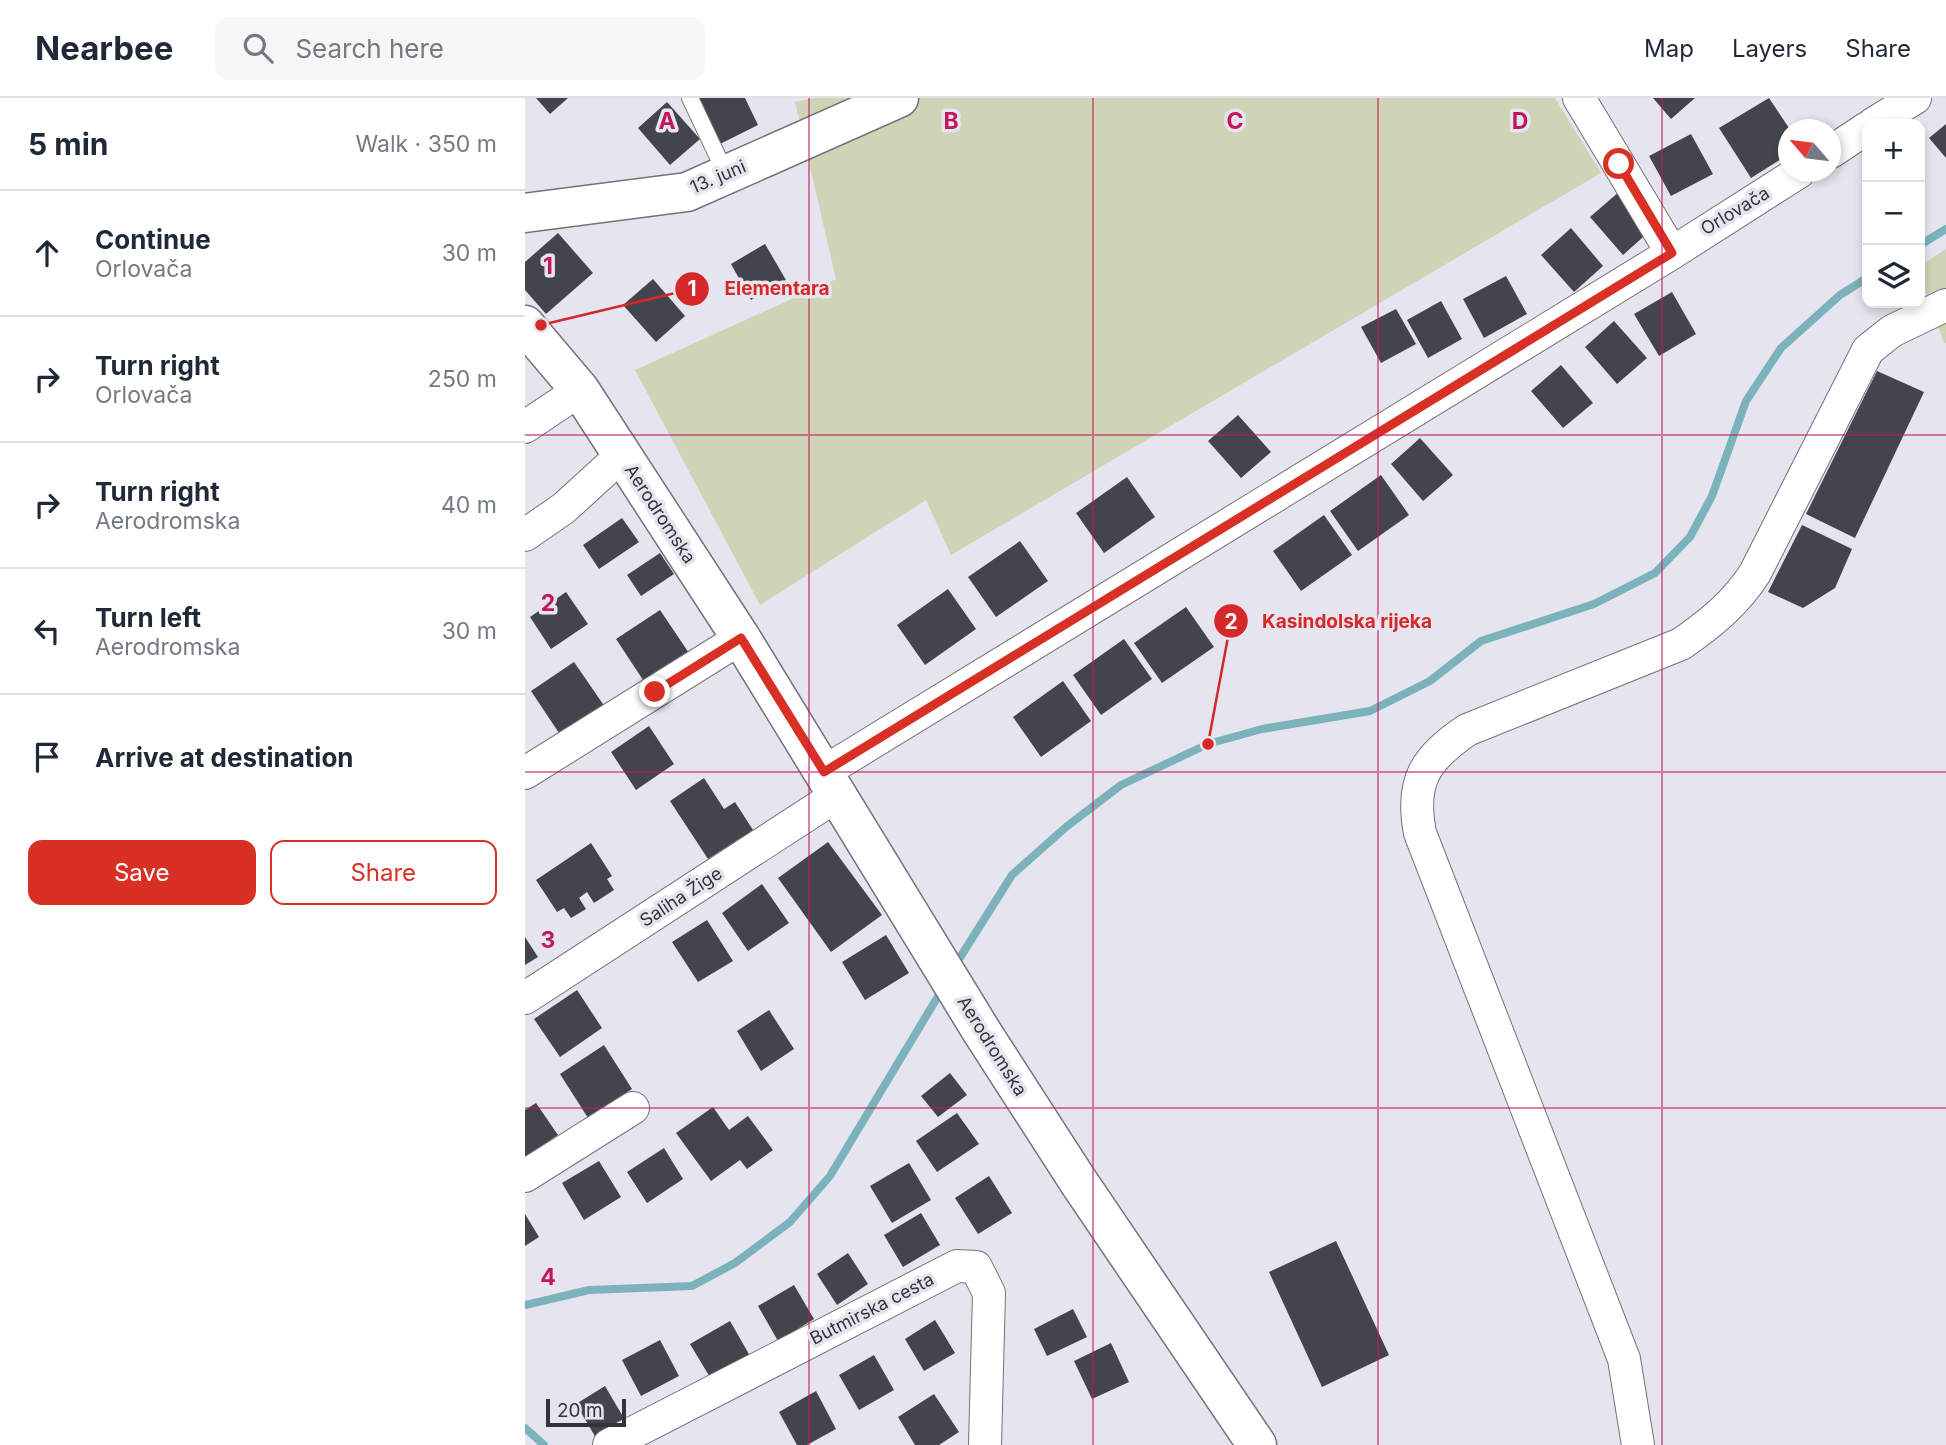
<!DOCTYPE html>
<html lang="en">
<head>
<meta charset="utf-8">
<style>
  :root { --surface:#fff; --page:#f6f6f7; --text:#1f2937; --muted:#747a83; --line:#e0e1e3; --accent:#d93025 }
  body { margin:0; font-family:Inter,sans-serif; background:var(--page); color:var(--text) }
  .controls { position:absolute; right:21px; top:21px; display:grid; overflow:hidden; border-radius:14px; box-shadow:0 4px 10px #0003 }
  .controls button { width:63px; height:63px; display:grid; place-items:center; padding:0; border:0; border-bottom:2px solid var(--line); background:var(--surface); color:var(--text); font:35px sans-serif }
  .compass { position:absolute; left:1253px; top:21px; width:63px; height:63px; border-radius:50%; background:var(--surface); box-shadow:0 4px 10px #0003; rotate:298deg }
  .scale { position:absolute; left:21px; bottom:18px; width:80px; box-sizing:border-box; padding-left:7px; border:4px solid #343337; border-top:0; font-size:19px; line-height:24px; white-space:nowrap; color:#343337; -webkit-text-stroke:5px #e6e5ef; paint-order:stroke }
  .stop { position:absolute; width:21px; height:21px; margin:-16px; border:5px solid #d93025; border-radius:50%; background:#fff }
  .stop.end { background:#d93025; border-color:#fff; box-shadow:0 2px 7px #0008 }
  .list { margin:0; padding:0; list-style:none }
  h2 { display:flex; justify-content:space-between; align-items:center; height:91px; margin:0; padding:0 28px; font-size:30px }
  h2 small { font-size:23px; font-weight:400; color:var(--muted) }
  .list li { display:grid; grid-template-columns:46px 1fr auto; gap:21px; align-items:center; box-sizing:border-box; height:126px; padding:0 28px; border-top:2px solid var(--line) }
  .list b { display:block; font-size:26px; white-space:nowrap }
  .list p { margin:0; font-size:23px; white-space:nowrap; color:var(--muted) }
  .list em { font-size:23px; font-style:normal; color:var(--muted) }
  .actions { display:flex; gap:14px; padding:21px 28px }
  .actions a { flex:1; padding:16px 0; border:2px solid var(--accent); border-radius:14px; text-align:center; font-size:24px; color:var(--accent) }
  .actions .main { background:var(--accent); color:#fff }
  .icon { flex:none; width:38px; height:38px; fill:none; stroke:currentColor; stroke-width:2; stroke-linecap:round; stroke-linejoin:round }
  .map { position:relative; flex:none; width:1421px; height:1347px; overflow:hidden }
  header { display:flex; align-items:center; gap:42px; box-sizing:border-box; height:98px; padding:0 35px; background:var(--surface); border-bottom:2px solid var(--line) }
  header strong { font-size:33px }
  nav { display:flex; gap:38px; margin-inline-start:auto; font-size:24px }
  .search { width:490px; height:63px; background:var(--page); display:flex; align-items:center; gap:18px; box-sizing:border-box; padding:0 24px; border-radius:14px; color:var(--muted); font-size:26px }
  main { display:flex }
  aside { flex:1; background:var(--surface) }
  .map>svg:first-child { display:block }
  .green { fill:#cfd4b6 }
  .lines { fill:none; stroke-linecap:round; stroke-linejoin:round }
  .stream { stroke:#7bb2bc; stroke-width:8 }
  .building { fill:#44444c }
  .service-casing { stroke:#73727b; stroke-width:18 }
  .minor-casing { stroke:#73727b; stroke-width:34 }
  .tertiary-casing { stroke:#73727b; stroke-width:41 }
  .service { stroke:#fff; stroke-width:16 }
  .minor { stroke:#fff; stroke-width:32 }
  .tertiary { stroke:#fff; stroke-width:38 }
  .route { stroke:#d93025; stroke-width:9 }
  .grid { fill:none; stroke:#c2185b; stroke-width:2; stroke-opacity:0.55 }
  .labels { text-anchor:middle; stroke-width:7; stroke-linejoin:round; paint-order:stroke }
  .street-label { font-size:18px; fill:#343337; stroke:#e6e5ef }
  .grid-label { font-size:23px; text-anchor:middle; font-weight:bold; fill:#c2185b; stroke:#e6e5ef; stroke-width:7; stroke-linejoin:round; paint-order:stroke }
  .leader { fill:none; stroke:#d62828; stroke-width:2.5 }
  .callout-dot { fill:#d62828; stroke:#e6e5ef; stroke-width:2.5 }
  .mark-label { font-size:21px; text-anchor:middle; font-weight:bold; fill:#fff }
  .callout-label { font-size:19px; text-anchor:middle; font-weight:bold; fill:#d62828; stroke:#e6e5ef; stroke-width:7; stroke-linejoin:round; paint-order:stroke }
</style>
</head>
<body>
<header>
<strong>Nearbee</strong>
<div class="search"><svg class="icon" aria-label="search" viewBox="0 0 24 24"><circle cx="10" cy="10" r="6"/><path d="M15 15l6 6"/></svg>Search here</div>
<nav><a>Map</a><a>Layers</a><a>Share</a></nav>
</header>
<main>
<aside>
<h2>5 min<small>Walk · 350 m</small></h2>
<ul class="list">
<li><svg class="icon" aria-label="ahead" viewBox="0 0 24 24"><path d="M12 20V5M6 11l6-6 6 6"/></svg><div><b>Continue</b><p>Orlovača</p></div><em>30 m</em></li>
<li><svg class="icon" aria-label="right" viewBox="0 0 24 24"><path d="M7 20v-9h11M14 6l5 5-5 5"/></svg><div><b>Turn right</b><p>Orlovača</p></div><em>250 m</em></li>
<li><svg class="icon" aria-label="right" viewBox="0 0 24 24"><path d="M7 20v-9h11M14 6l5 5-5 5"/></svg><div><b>Turn right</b><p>Aerodromska</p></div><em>40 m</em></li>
<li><svg class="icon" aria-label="left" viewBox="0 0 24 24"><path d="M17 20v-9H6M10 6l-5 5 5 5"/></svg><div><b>Turn left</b><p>Aerodromska</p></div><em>30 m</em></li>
<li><svg class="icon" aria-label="arrive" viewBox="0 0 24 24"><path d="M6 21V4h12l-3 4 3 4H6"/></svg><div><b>Arrive at destination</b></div></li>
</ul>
<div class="actions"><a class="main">Save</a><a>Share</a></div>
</aside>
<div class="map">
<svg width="1421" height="1347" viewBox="0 0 1421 1347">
  <rect width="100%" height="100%" fill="#e6e5ef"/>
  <!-- green -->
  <path class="green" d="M290 0H1030L1076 75 426 457 401 402 235 507 110 272 311 181 270 4Z
    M1421 151V245H1419L1395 179V168Z"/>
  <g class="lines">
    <!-- stream -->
    <path class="stream" d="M1395 147 1421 131
      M429 869 487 777 541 729 596 687 683 646 737 631 845 613 905 583 956 543 1069 506 1130 475 1165 439 1187 398 1221 303 1256 250 1315 197 1342 180
      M0 1207 64 1192 167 1188 210 1165 265 1124 305 1078 418 890
      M0 1330 19 1347"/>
  </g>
  <!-- building -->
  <path class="building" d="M11 0H43L25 16Z
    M173 0H220L233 27 195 46Z
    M1128 0H1170L1146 21Z
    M1244 0 1264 30V56L1226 80 1194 30Z
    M142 4 175 41 145 67 113 30Z
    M1421 26V60L1404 40Z
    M1166 36 1188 76 1146 98 1124 58Z
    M1095 93 1127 131 1098 157 1065 119Z
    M1046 130 1078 168 1049 194 1016 157Z
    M33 135 68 175 21 216 0 192V164Z
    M240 146 261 182 226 202 206 166Z
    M981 178 1002 216 959 240 938 201Z
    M128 181 160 218 131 244 98 207Z
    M1147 194 1171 236 1134 258 1109 216Z
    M916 203 937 241 903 260 882 222Z
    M871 211 891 246 856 265 836 229Z
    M1089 223 1122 260 1092 286 1060 249Z
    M1036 267 1068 305 1038 330 1006 293Z
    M1352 273 1399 294 1330 440 1281 416Z
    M713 317 746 354 716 380 683 343Z
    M895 340 928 377 898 403 866 366Z
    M856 377 884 417 833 453 805 413Z
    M602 379 630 419 579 455 551 415Z
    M799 417 827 457 776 493 748 453Z
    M97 420 114 444 74 471 58 447Z
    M1277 427 1327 451 1310 490 1278 510 1243 494Z
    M495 443 523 483 471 519 443 479Z
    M135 455 149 476 116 498 102 477Z
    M423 491 451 531 400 567 372 527Z
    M41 494 63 526 26 551 5 519Z
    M661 509 689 549 637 585 609 545Z
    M135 512 166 558 122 588 91 541Z
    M599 541 627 581 576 617 548 577Z
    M49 564 80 609 36 638 6 593Z
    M538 583 566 623 516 659 488 619Z
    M124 628 149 666 111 692 86 654Z
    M179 680 199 711 210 704 228 732 183 761 145 703Z
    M303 744 357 817 306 854 253 780Z
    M66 745 87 778 82 781 89 792 69 805 62 794 54 800 61 811 46 820 39 810 32 814 11 782Z
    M237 786 264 825 223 853 197 815Z
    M182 822 208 863 173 884 147 844Z
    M361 837 384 875 340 902 317 864Z
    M0 839 13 859 0 867Z
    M52 892 77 930 35 959 9 921Z
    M244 912 269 951 236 973 212 933Z
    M79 947 107 991 63 1020 35 976Z
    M425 975 442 997 413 1019 396 998Z
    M11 1005 33 1037 0 1059V1012Z
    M188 1009 204 1032 223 1018 248 1052 222 1071 215 1062 186 1083 151 1035Z
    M432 1015 454 1046 412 1074 391 1043Z
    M139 1050 158 1081 122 1105 102 1074Z
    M74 1063 96 1099 59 1122 37 1085Z
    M384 1065 406 1102 367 1125 345 1088Z
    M464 1078 487 1115 453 1136 430 1100Z
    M396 1115 415 1147 378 1169 359 1137Z
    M0 1116 14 1139 0 1148Z
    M811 1143 864 1257 797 1289 744 1174Z
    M323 1155 343 1186 312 1207 292 1176Z
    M269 1187 289 1221 253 1243 233 1208Z
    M548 1211 562 1239 522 1258 509 1231Z
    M410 1222 430 1255 399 1273 380 1241Z
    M205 1223 225 1258 186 1281 165 1246Z
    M135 1242 154 1278 116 1298 97 1262Z
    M586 1245 604 1284 567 1301 549 1263Z
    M349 1257 369 1292 334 1312 314 1277Z
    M80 1288 100 1322 71 1340 51 1306Z
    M291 1293 311 1331 282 1347H272L254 1314Z
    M409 1296 434 1334 414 1347H390L373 1319Z"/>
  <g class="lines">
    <defs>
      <path id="service" d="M165 0 201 76"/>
      <path id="minor" d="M1054 0 1147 155
        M1348 26 1390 0
        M1306 54 1342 30
        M0 329 55 292
        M0 437 39 410 97 357
        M299 674 1147 155 1274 74
        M0 675 216 540
        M0 900 311 698
        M0 1078 108 1010
        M84 1347 432 1168 451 1169 464 1195 460 1347
        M1113 1347 1099 1261 895 735C885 683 900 661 942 632L1156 546C1185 526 1211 505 1230 475L1343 252 1367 233 1421 207"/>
      <path id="tertiary" d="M0 115 162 94 374 0
        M0 227 55 292 216 540 457 934 553 1083 732 1347"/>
    </defs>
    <!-- service casing -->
    <use href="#service" class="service-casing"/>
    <!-- minor casing -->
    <use href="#minor" class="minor-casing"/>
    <!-- tertiary casing -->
    <use href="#tertiary" class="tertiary-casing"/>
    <!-- service -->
    <use href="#service" class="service"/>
    <!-- minor -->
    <use href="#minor" class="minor"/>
    <!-- tertiary -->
    <use href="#tertiary" class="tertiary"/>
  </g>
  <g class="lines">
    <!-- route -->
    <path class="route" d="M130 594 216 540 299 674 1147 155 1094 66"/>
  </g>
  <!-- grid -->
  <path class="grid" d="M284 0V1347M568 0V1347M853 0V1347M1137 0V1347M0 337H1421M0 674H1421M0 1010H1421"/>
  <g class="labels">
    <!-- street labels -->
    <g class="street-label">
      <text transform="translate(193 79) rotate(-23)" y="6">13. juni</text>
      <text transform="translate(1210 113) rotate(-31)" y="6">Orlovača</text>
      <text transform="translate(135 416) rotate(57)" y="6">Aerodromska</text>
      <text transform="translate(156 799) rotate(-33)" y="6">Saliha Žige</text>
      <text transform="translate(467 948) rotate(58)" y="6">Aerodromska</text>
      <text transform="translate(347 1211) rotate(-27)" y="6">Butmirska cesta</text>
    </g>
  </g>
  <g class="grid-label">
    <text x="142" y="31">A</text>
    <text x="426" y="31">B</text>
    <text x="710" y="31">C</text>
    <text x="995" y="31">D</text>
    <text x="23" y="176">1</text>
    <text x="23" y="513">2</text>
    <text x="23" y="850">3</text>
    <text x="23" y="1187">4</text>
  </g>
  <!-- callouts -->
  <path class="leader" d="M16 227L167 191M683 646L706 523"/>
  <g class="callout-dot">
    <circle cx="16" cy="227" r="7"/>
    <circle cx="683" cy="646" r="7"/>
    <circle cx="167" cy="191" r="18"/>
    <circle cx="706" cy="523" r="18"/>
  </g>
  <g class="mark-label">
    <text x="167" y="198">1</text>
    <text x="706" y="531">2</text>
  </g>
  <g class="callout-label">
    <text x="252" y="197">Elementara</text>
    <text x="822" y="530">Kasindolska rijeka</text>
  </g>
</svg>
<div class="controls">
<button>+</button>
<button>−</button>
<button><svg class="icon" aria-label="layers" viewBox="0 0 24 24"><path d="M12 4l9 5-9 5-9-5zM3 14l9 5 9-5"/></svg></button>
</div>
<svg class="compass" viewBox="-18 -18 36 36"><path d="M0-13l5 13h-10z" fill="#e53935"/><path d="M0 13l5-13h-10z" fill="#747a83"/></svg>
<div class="scale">20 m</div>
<div class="stop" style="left:1094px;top:66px"></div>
<div class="stop end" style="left:130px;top:594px"></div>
</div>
</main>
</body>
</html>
